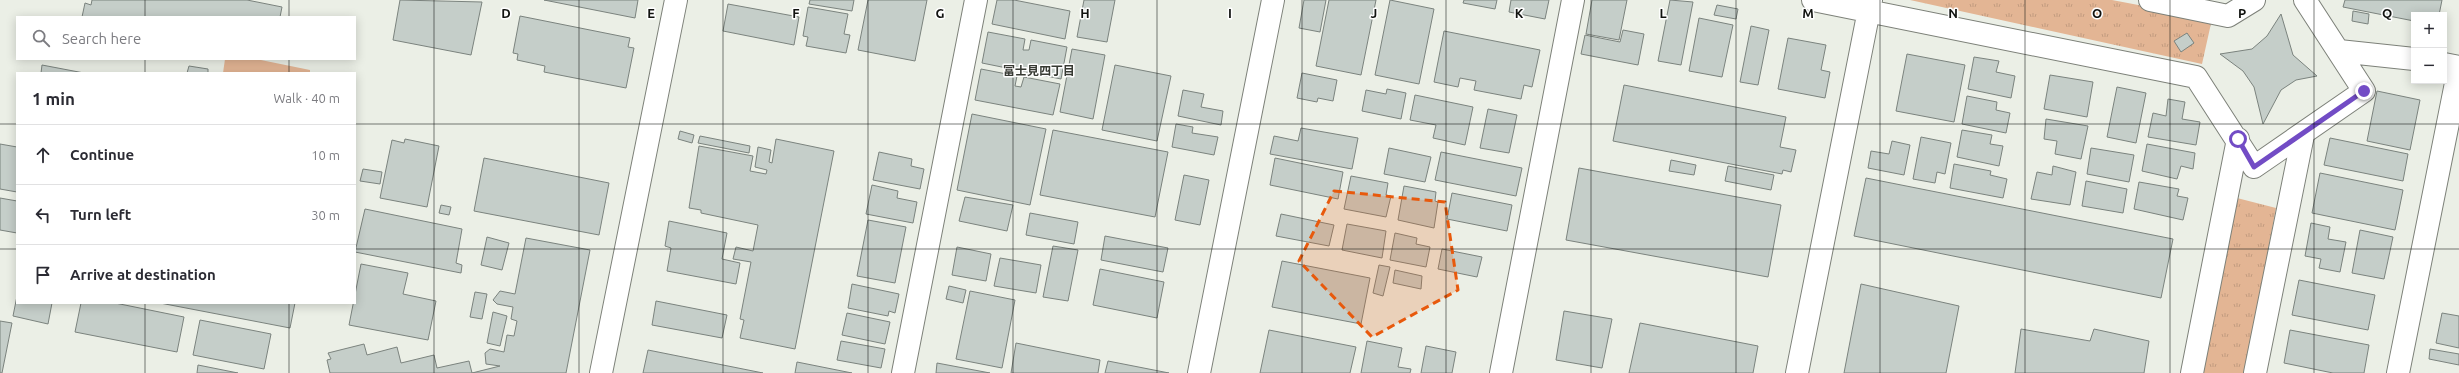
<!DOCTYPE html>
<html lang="en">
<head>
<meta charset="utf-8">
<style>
  :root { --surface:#fff; --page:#f2f2f3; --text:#2b2b33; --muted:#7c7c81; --line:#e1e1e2 }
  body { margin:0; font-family:Ubuntu,"Noto Sans JP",sans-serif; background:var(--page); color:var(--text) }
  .controls { position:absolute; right:12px; top:12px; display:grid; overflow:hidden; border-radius:0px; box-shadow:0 2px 10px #0003 }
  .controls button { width:36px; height:36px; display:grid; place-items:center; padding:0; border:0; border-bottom:1px solid var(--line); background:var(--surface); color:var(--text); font:20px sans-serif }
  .stop { position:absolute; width:12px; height:12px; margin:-9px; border:3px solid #724cc5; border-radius:50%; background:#fff }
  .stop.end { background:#724cc5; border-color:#fff; box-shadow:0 1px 4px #0008 }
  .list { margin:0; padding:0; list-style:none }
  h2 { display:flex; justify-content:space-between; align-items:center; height:52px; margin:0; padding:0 16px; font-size:17px }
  h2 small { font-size:13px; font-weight:400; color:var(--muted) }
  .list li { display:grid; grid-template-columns:26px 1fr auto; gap:12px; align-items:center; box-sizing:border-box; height:60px; padding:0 16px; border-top:1px solid var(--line) }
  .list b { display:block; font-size:15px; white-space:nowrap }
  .list em { font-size:13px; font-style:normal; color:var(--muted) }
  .icon { flex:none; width:22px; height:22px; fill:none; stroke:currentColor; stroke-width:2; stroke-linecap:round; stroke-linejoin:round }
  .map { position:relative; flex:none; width:2459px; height:373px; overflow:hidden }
  .search { position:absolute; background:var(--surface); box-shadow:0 2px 10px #0003; left:16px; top:16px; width:340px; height:44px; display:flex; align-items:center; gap:10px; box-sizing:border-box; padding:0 14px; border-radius:0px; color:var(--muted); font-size:15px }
  .panel { position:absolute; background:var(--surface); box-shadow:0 2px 10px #0003; left:16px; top:72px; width:340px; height:232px; border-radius:0px }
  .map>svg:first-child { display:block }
  .grass { fill:url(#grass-tufts) }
  .garden { fill:#e3b594 }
  .building { fill:#c5cec9; stroke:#7b837e }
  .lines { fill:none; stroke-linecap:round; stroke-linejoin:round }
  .street-casing { stroke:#7d8179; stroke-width:24 }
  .secondary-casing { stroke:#7d8179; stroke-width:24 }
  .street { stroke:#fff; stroke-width:22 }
  .secondary { stroke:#fff; stroke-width:22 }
  .route { stroke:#724cc5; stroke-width:5 }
  .marked { fill:#e8590c; fill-opacity:0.2; stroke:#e8590c; stroke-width:3; stroke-dasharray:8 5; stroke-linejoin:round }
  .grid { fill:none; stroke:#111310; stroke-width:1; stroke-opacity:0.55 }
  .labels { text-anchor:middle; stroke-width:3; stroke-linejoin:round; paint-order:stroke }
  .neighbourhood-label { font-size:12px; font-weight:bold; fill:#373a33; stroke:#fff }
  .grid-label { font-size:13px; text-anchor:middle; font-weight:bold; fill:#111310; stroke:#fff; stroke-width:3; stroke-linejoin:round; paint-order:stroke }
</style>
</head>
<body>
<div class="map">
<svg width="2459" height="373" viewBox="0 0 2459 373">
  <defs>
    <pattern id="grass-tufts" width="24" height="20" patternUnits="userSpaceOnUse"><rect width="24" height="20" fill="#e3b594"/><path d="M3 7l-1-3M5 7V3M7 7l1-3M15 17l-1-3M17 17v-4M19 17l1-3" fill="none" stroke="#c29b7f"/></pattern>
  </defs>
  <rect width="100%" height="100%" fill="#ebefe6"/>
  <!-- grass -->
  <path class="grass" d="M1910 0H2112L2212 19 2202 64Z
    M2237 198 2276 208 2245 373H2203Z"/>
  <!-- garden -->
  <path class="garden" d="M225 59H256L310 70V73H223Z"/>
  <!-- building -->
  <path class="building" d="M92 0H247L282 7 280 17H82L85 3 91 5Z
    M400 0 482 2 471 55 393 40Z
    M544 0H638L635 18Z
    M810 0H854L852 11 809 4Z
    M868 0H927L915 61 858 50Z
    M997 0H1014L1070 11 1065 39 992 24Z
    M1084 0H1115L1107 42 1077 37Z
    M1304 0H1326L1320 32 1299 28Z
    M1329 0H1376L1361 75 1316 66Z
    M1390 0 1434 9 1419 84 1375 75Z
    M1464 0H1497L1495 9 1463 3Z
    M1511 0H1549L1545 19 1509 12Z
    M1592 0H1627L1619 40 1586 34Z
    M1670 0 1693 2 1681 65 1658 61Z
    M2345 0H2442L2439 15H2414V21L2343 7Z
    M728 4 799 17 794 45 723 31Z
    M1717 5 1738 9 1736 19 1714 15Z
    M808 7 848 14 844 34 850 35 846 53 806 46 808 37 803 36Z
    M2353 11 2369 14 2368 24 2352 21Z
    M2281 14 2293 55 2317 76 2296 80 2281 90 2263 124 2254 87 2243 71 2220 54 2252 49 2267 36Z
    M520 16 630 38 628 47 634 48 626 88 544 72 545 66 517 60 518 54 513 53Z
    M1699 18 1733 25 1722 77 1689 71Z
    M1751 26 1769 30 1758 85 1740 82Z
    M1623 30 1644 34 1638 65 1581 54 1585 35 1620 42Z
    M1444 31 1540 50 1532 87 1524 85 1521 99 1474 90 1476 81 1460 78 1458 87 1434 82Z
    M988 32 1025 39 1023 50H1029L1031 40 1067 47 1061 79 982 63Z
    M2187 33 2194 43 2181 52 2174 41Z
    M1788 38 1826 45 1821 70 1830 72 1825 98 1778 89Z
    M1072 49 1105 55 1093 119 1060 112Z
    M1907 54 1965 65 1954 122 1896 111Z
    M1974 57 1999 61 1996 72 2015 76 2011 98 1968 89Z
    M42 65 84 73H41Z
    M1115 65 1171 76 1157 141 1102 130Z
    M189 66 208 69V73H187Z
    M981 69 1017 76 1015 86 1021 87 1024 77 1060 84 1053 115 975 100Z
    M1302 73 1337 80 1333 101 1318 98 1317 102 1297 98Z
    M2050 75 2093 82 2087 117 2044 109Z
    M1624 85 1786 117 1780 147 1796 150 1791 172 1783 170 1782 174 1613 141Z
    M2117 87 2146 93 2136 143 2107 137Z
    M1387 89 1406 93 1401 119 1362 111 1366 90 1386 94Z
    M1183 90 1204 94 1201 107 1223 111 1221 125 1178 116Z
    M2377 91 2420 100 2410 150 2367 141Z
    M1415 95 1473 107 1465 145 1433 138 1436 125 1410 120Z
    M1967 96 1997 102 1996 110 2010 113 2006 133 1962 124Z
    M2168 99 2185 102 2182 119 2200 122 2196 145 2148 137 2153 113 2166 116Z
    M1488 109 1517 115 1509 153 1480 148Z
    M972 114 1046 129 1030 205 957 190Z
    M2046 119 2088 126 2081 159 2055 154 2057 141 2044 139Z
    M1176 124 1193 127 1192 133 1218 137 1214 155 1172 147Z
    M1301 128 1358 138 1352 169 1270 154 1274 136 1298 141Z
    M1053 130 1168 152 1155 217 1040 195Z
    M1962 130 1992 135 1990 144 2003 146 1999 166 1957 157Z
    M680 131 694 135 692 143 678 139Z
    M700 136 750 146 749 153 698 143Z
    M1921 137 1951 143 1945 174 1937 172 1935 183 1913 179Z
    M2330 138 2408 154 2403 181 2324 165Z
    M405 139 439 146 427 207 380 198 392 140 404 143Z
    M776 139 834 151 795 349 740 338 744 320 740 319 751 262 733 259 736 247 753 251 758 225 701 213V210L689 208 699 146 753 156 750 171 766 174 767 170 755 167 758 147 771 150 769 162 772 163Z
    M1892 141 1910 145 1904 175 1868 168 1871 151 1889 154Z
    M0 144 17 147V192L0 189Z
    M2147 144 2195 153 2193 169 2181 166 2177 179 2142 171Z
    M1389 148 1431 157 1425 182 1384 174Z
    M2091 148 2134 155 2129 182 2087 174Z
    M879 152 912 159 911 166 924 169 920 189 873 180Z
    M1441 152 1522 168 1516 196 1435 180Z
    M484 158 609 183 599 235 474 211Z
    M1275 158 1343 172 1338 199 1270 185Z
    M1671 160 1696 165 1694 175 1669 171Z
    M1954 164 1991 171 1990 175 2007 179 2003 198 1950 188Z
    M1728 166 1774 175 1771 190 1725 181Z
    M2053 166 2076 172 2070 205 2031 199 2037 172 2052 175Z
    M1579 168 1781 205 1768 277 1566 240Z
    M363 169 382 172 380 184 360 181Z
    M2320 173 2403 190 2395 230 2312 213Z
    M1184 175 1209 180 1200 225 1175 220Z
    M1351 176 1388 183 1386 195 1391 196 1386 217 1344 209Z
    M1866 178 2173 239 2161 298 1854 236Z
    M2086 181 2127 189 2123 213 2082 206Z
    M2139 182 2179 189 2177 196 2188 198 2183 220 2134 209Z
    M872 185 898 191 897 198 917 202 913 223 866 214Z
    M1404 186 1436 192 1435 201 1438 202 1434 228 1398 220Z
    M1452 193 1512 205 1507 231 1447 219Z
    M965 197 1013 205 1007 231 959 221Z
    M0 198 17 201V233L0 230Z
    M441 205 451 207 449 215 439 213Z
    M365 209 462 229 456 263 462 265 461 273 355 252Z
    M1030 213 1078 222 1074 244 1026 235Z
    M1281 214 1334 225 1329 246 1276 236Z
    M868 220 906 227 895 283 857 276Z
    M669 221 727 233 722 259 740 263 736 284 667 271 671 248 665 246Z
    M2311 223 2330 227 2328 239 2346 242 2340 272 2319 268 2321 259 2305 256Z
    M1347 224 1386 231 1382 258 1342 250Z
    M2360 230 2393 237 2384 279 2352 273Z
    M1395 233 1417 238 1416 244 1430 247 1426 267 1390 260Z
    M1105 236 1168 248 1163 272 1101 260Z
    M487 237 509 243 502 270 481 265Z
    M526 238 590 250 566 373H472L500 366 486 364 485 353 490 349 504 352 507 335 514 336 517 321 511 319 513 307 497 304 493 300 500 291 515 294Z
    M1053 246 1078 250 1068 301 1043 297Z
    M957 247 991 254 986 281 952 275Z
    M1442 249 1482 257 1477 277 1438 269Z
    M1000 258 1041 265 1036 293 994 286Z
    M1282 261 1370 278 1361 324 1272 307Z
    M361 264 408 273 403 294 436 301 428 340 349 325Z
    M1379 265 1390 267 1383 296 1373 293Z
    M1100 269 1164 282 1157 318 1093 305Z
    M1395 270 1422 276 1421 289 1393 283Z
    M2299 280 2375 295 2368 330 2292 315Z
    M852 284 899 294 895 313 889 311 888 316 848 308Z
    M1861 284 1959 306 1946 373H1844Z
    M949 286 966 290 963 303 946 299Z
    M970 291 1015 300 1002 368 956 359Z
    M475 292 487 294 482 319 470 317Z
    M17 296V303H52L48 324 13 316Z
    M656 301 727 315 722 338 652 325Z
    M81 303H115L184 317 177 352 75 332Z
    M160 303H295L290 328Z
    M1564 311 1612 319 1602 368 1556 360Z
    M493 312 507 316 500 346 487 343Z
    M847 313 890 322 885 344 842 335Z
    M2442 313 2459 316V348L2436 343Z
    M200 320 271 334 264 369 193 355Z
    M0 321 12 323 2 373H0Z
    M1640 323 1758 346 1753 373H1629Z
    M2021 329 2090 341 2094 329 2149 341 2144 373H2015Z
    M1269 330 1356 347 1350 373H1260Z
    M2290 330 2369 345 2364 373H2333L2284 363Z
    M841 341 885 349 881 368 837 360Z
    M1367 341 1402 348 1398 367 1411 369 1410 373H1361Z
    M1016 343 1100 360 1098 373H1011Z
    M364 344 367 355 397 347 401 363 434 355 437 368 469 361 472 373H330L327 360 331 359 328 353Z
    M1426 346 1456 352 1452 373H1421Z
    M2430 349 2459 354V365L2429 359Z
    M648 350 763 373H643Z
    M1108 361 1169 373H1105Z
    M797 362 852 373H795Z
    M937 363 990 373H936Z
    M198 365 238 373H197Z"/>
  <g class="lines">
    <defs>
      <path id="street" d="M1813 0 2196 77 2254 167 2364 91 2305 0
        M2150 0 2228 16 2254 0
        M2339 51 2414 59
        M2444 64 2459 67
        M601 373 676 0
        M903 373 976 0
        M1199 373 1273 0
        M1501 373 1573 0
        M1797 373 1871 0
        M2192 373 2238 139
        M2255 373 2303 135"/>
      <path id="secondary" d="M2398 373 2459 68"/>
    </defs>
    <!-- street casing -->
    <use href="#street" class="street-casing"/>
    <!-- secondary casing -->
    <use href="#secondary" class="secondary-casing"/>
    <!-- street -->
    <use href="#street" class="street"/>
    <!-- secondary -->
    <use href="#secondary" class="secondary"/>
  </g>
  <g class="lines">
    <!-- route -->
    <path class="route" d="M2238 139 2254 167 2364 91"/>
  </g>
  <!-- marked area -->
  <path class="marked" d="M1334 191 1445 202 1458 290 1372 337 1299 261Z"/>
  <!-- grid -->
  <path class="grid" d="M145 0V17M289 0V17M434 0V373M579 0V373M723 0V373M868 0V373M1013 0V373M1157 0V373M1302 0V373M1446 0V373M1591 0V373M1736 0V373M1880 0V373M2025 0V373M2170 0V373M2314 0V373M145 59V73M289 59V73M0 124H17M355 124H2459M0 249H17M355 249H2459M145 303V373M289 303V373"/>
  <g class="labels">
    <!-- neighbourhood labels -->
    <g class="neighbourhood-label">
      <text x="1039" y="75">富士見四丁目</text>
    </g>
  </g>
  <g class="grid-label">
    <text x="506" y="18">D</text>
    <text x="651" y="18">E</text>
    <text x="796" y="18">F</text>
    <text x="940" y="18">G</text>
    <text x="1085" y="18">H</text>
    <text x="1230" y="18">I</text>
    <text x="1374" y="18">J</text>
    <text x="1519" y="18">K</text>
    <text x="1663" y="18">L</text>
    <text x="1808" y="18">M</text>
    <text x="1953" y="18">N</text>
    <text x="2097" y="18">O</text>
    <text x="2242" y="18">P</text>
    <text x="2387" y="18">Q</text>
  </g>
</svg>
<div class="controls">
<button>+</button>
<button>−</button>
</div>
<div class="stop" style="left:2238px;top:139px"></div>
<div class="stop end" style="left:2364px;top:91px"></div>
<div class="search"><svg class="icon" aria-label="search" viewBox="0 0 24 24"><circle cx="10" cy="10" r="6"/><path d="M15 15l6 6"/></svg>Search here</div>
<section class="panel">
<h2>1 min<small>Walk · 40 m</small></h2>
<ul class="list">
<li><svg class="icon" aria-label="ahead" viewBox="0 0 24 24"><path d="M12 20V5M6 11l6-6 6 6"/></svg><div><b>Continue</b></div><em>10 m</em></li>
<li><svg class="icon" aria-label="left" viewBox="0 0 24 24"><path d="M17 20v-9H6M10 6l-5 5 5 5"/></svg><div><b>Turn left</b></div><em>30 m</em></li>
<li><svg class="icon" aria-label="arrive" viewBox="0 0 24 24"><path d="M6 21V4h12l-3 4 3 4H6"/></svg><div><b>Arrive at destination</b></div></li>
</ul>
</section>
</div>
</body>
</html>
